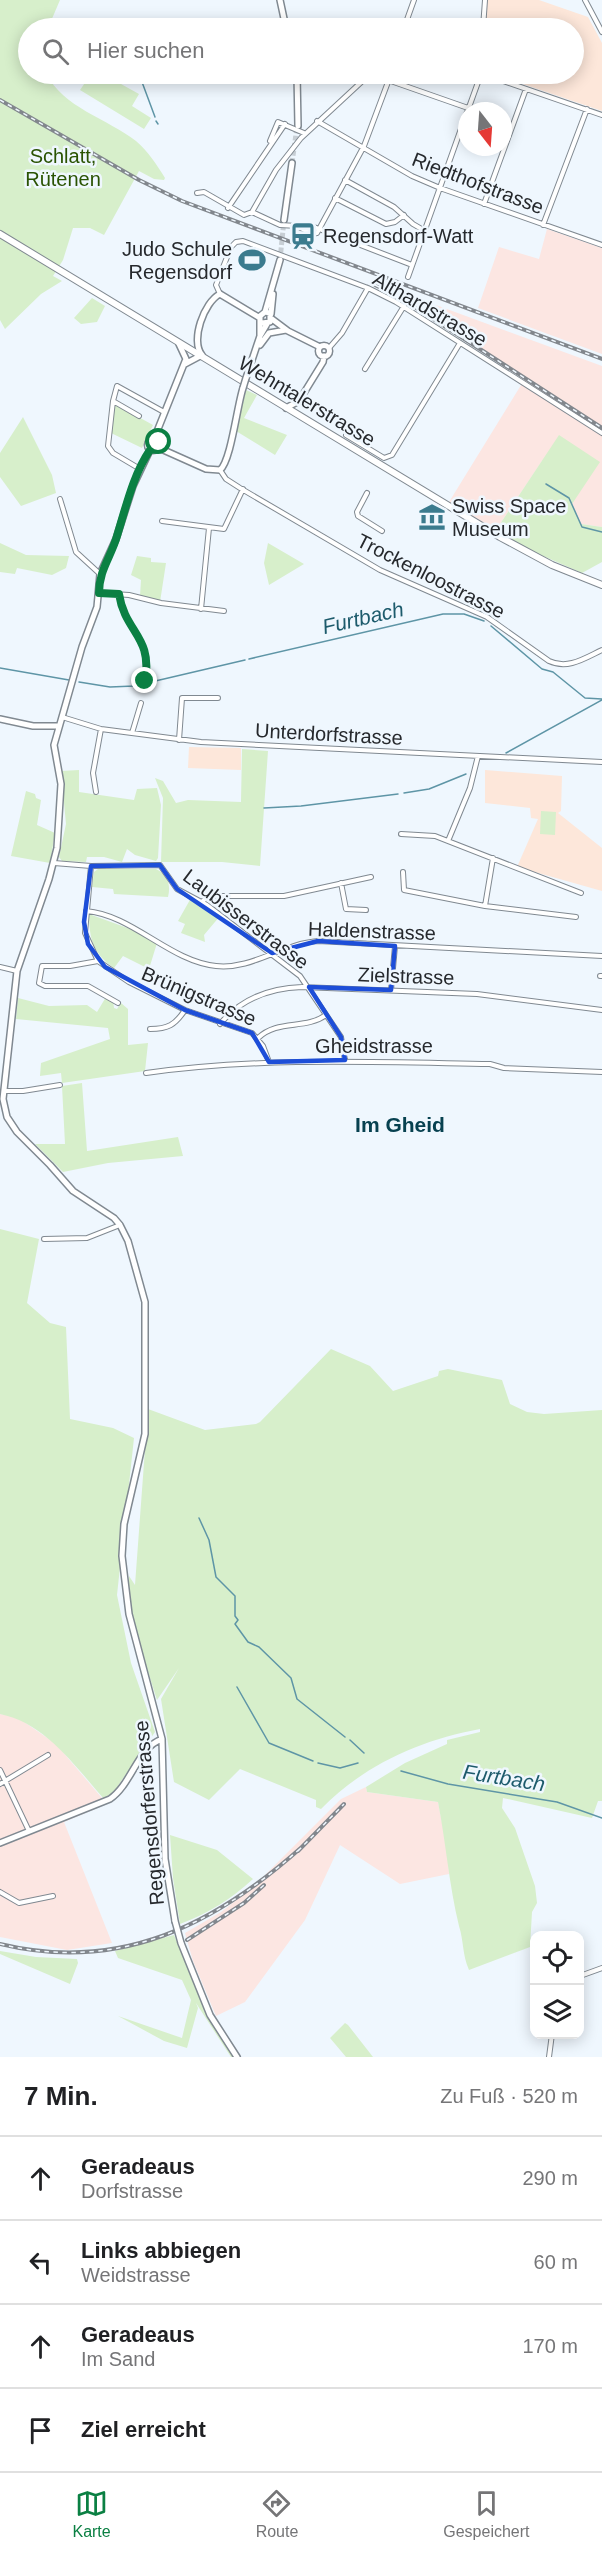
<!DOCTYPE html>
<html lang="de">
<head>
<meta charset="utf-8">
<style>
  :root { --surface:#fff; --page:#f2f2f2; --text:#202124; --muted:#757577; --line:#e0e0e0; --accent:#0b8043 }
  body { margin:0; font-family:Arial,sans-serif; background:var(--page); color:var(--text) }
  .controls { position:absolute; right:18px; bottom:18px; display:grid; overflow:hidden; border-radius:12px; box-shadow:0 3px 15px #0003 }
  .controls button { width:54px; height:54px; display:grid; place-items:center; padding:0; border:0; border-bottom:2px solid var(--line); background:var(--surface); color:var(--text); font:30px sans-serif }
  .compass { position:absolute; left:458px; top:102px; width:54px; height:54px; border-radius:50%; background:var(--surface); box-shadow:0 3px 15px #0003; rotate:163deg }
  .stop { position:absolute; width:18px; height:18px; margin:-14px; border:4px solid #0b8043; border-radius:50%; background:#fff }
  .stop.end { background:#0b8043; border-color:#fff; box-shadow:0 2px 6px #0008 }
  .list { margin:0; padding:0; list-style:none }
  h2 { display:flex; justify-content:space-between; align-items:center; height:78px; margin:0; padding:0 24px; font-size:26px }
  h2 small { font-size:20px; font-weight:400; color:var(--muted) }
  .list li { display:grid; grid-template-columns:39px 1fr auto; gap:18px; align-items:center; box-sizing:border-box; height:84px; padding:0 24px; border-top:2px solid var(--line) }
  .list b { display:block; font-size:22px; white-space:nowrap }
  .list p { margin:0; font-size:20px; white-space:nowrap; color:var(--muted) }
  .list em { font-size:20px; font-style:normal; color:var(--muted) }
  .icon { flex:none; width:33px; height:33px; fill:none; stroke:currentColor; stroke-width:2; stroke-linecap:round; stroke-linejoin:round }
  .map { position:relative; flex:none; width:602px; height:2057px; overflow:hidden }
  .search { position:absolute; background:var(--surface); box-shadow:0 3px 15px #0003; left:18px; right:18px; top:18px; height:66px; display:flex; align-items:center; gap:15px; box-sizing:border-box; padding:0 21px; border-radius:33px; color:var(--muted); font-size:22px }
  .sheet { height:414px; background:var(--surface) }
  nav { display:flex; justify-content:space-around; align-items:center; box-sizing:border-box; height:84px; border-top:2px solid var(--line); background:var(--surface); font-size:16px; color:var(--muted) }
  nav a { display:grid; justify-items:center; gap:3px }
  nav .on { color:var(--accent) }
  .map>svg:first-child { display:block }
  .industrial { fill:#fce6e2 }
  .education { fill:#fde7da }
  .green { fill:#d7efcb }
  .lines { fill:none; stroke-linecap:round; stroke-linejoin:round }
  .stream { stroke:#5e95a6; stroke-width:1.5 }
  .secondary-tunnel { stroke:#c7ced4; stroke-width:5; stroke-dasharray:5 2.5; stroke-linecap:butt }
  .street-casing { stroke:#808991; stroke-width:6 }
  .secondary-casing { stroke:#808991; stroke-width:8 }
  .primary-casing { stroke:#808991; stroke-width:8 }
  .street { stroke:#fff; stroke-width:4 }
  .secondary { stroke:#fff; stroke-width:5 }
  .primary { stroke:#fff; stroke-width:6 }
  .rail-casing { stroke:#82878d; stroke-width:4 }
  .rail { stroke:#eff7fe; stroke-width:1.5; stroke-dasharray:4.5; stroke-linecap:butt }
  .secondary-bridge-casing { stroke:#808991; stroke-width:8; stroke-linecap:butt }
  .secondary-bridge { stroke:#fff; stroke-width:5 }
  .route { stroke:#0b8043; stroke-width:8 }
  .marked { fill:none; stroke:#1d4ed8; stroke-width:4.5; stroke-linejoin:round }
  .labels { text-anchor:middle; stroke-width:5; stroke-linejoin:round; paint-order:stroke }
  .park-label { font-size:20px; fill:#2a5303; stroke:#eff7fe }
  .street-label { font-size:20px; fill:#26292d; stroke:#eff7fe }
  .poi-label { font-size:20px; fill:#26292d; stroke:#eff7fe; text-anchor:start }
  .water-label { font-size:21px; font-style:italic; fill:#1d5b6c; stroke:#eff7fe }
  .neighbourhood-label { font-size:21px; font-weight:bold; fill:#074150; stroke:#eff7fe }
</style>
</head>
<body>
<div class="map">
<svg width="602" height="2057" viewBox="0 0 602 2057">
  <rect width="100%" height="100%" fill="#eff7fe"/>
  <!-- industrial -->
  <path class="industrial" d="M547 229 602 248V354L478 308 499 247 539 259Z
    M436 305 602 366V527L581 524 572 504 542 461 496 530 449 502 526 377 430 315Z
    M0 1714 17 1717 56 1744 107 1804 64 1822 112 1943 67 1950 0 1937Z
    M366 1787 367 1792 438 1802 448 1853 449 1874 400 1884 340 1845 305 1920 245 2002 216 2016 193 1961 185 1933 221 1912 266 1877 265 1875 341 1799Z"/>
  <!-- education -->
  <path class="education" d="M487 0H539L588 17 602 43V111L493 74H574V28H485Z
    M189 747 241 748V770L188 768Z
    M485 770 562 776 561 811 558 813 602 848V891L517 867 538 819 531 818 530 808 485 803Z"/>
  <!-- green -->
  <path class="green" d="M0 0H60L48 28H28V74H47C62 107 108 119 136 141 148 151 157 165 165 178L164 180 154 179 139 171 104 235 90 228H73L63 260 53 276 62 281 41 294 5 329 0 320Z
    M91 74H103L139 94 132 106 151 118 144 129 80 90Z
    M92 298 105 306 97 322 81 324 74 318Z
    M246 390 257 395 244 418 287 435 275 455 236 431Z
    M115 404 153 425 142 448 111 433Z
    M23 417 52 475 56 493 21 506 0 477V453Z
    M559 435 600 462 572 504 581 524 602 527V562L582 573 527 549 496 530Z
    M0 543 26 555 69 556 66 568 52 575 17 568 15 574 0 572Z
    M268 543 304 564 269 585 264 563Z
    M137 556 151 558V562L166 563 160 602 140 596 141 580 131 575Z
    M242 749 268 751 260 866 222 862H161L163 798 155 778 163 781 176 803 188 800 241 802Z
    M79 770V792L134 800 137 789 157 788 161 805 158 858 156 861 135 855 127 849 122 862 104 857H87L86 862 62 861 59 857 66 824 61 771Z
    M26 791 35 794 36 798 41 800 37 825 55 833 50 863 11 856Z
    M541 811 556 812 555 835 540 834Z
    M98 869H156C168 875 171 885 168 897L114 894 113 889 92 887 94 872Z
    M191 898 220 916 204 935 205 942 181 933 185 924 178 921Z
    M89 914 133 930 157 943 149 969 123 956 114 968C93 954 89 938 89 914Z
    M106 997 113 1000 114 1008 117 1009 121 1003 128 1009V1045L148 1043 145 1071 62 1083 61 1073 40 1076 41 1063 110 1039 108 1028 16 1019 18 998 49 1006 87 1005 97 1012Z
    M82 1083 87 1151 178 1137 183 1156 108 1163 63 1172 35 1144H65L62 1086Z
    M0 1229 39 1239 27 1303 50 1323 66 1327 70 1419 113 1428 134 1438 117 1595 131 1663 155 1732 113 1793 104 1799C75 1766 45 1723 0 1714Z
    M331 1349 370 1366 393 1391 438 1376 439 1371 448 1369 502 1380 510 1404 527 1412 544 1414 602 1410V1801H598L592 1818 503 1798 502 1808 515 1828 535 1886 537 1903 532 1912 530 1947 469 1970C462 1954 464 1942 459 1926 449 1885 446 1843 438 1802L367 1792 366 1787 405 1763 447 1744V1740L480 1732V1729C420 1740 364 1765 321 1809L316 1807V1800L240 1769 209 1800 174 1782 161 1699 179 1668 157 1700C145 1660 128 1618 129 1576L135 1585 148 1409 205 1430 256 1424 260 1422Z
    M170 1835 217 1850 253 1879C231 1899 209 1913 180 1924L173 1878Z
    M174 1935 206 2010 235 2057H231L196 2003 198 2008 187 2048 164 2041 118 2016 182 2038 191 2000 182 1980 118 1958 115 1951Z
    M0 1951 36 1957 77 1959 78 1963 70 1984 0 1954Z
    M345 2023 348 2025 373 2057H346L330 2038Z"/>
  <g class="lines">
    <!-- stream -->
    <path class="stream" d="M122 26 123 28
      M139 74 155 117
      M156 121 158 124
      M546 484 569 498 582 527 602 532
      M491 626 542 669 553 672 585 698 602 699
      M249 659 443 614H464L484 621
      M0 668 69 680
      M79 682 110 687 134 686 245 660
      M506 753 602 700
      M404 793 429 789 466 774
      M264 808 301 806 398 794
      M199 1518 209 1540 216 1577 235 1596V1616L238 1620 235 1624 248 1642 259 1647 291 1678 297 1699 345 1737
      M237 1687 269 1743 313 1761
      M350 1740 364 1753
      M318 1763 340 1768 358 1763
      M401 1771 448 1784 557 1802 602 1818"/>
    <!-- secondary-tunnel -->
    <path class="secondary-tunnel" d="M292 163 297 127
      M280 260 284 220"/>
    <defs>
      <path id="street" d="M585 0 602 32
        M404 28 414 0
        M483 28 485 0
        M483 74 602 115
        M388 80 468 108
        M468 110 481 74
        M317 121 412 176 440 188 602 245
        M270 141 278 122 304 133
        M345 180 394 207 413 224 425 231
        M197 193 204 192 244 215 252 212
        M335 198 386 224 395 222 404 215
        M484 204 526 89
        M228 208 285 124
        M252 212 276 170 301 138 370 74
        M252 212 280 225 314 227 412 265
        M543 225 587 109
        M299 227 312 234 317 233 364 146 391 74
        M408 277 467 112
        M220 294 216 285 231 247 236 242 243 241 368 288 396 302 602 433
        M329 348 342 333 368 288
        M365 369 404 306
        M113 401 117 386 164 412
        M139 416 113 401 108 446 113 453 140 469
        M346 435 384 458 392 455 460 343
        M220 470 226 479 240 488 380 570 487 617 549 661C568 670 585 658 602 650
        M367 493 357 512 358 516 382 531
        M60 499 76 552 100 574
        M162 521 224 529 243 489
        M99 593 129 595 161 603 224 611
        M119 594C124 633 153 635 145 681
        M201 609 209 528
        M62 717 101 729 201 742 602 762
        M132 733 141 703
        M179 740 182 698H218
        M96 792 93 773 101 729
        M401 834 435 836 581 893
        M448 841 470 788 478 756
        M54 863 91 866 160 865 177 889 207 905 300 976 341 1037 345 1060
        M91 866 85 933 98 961 129 982 185 1010 252 1033 263 1046 269 1062
        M403 872 404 890 485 906 576 917
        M341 883 346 909 366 910
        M202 902 208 896H284L371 877
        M485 906 493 858
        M86 911C133 915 169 961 216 966 252 970 281 944 318 941L602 956
        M98 961 70 966H42L39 983 45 986H88L118 1003
        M0 967 17 971
        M600 976H602
        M391 990 395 946
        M220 1024C241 999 270 988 302 987L477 994 602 1010
        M150 1029C168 1029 175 1025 185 1010
        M258 1038C278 1019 305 1030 326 1015
        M146 1073C261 1057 375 1062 490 1064L504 1068 602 1072
        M4 1091H23L60 1085
        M44 1239 87 1238 120 1225
        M0 1770 29 1831
        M0 1784 48 1755
        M0 1892 19 1903 53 1896
        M580 1976 602 1968
        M549 2057 552 2034"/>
      <path id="secondary" d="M280 0 286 28
        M297 74 298 126
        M284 220 292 163
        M220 294 260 318
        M265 312 280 260
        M271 314 273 294
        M272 319 288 331 320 347
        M260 335V316L265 312 270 313V322L262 323
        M260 345 269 333 286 330
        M318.5 351a5.5 5.5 0 1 1 11 0a5.5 5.5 0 1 1-11 0Z
        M202 355C190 341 204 302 220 294
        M185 364 200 356
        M246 378 260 336 267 324
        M286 408 299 401 323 362 324 356
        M154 439 186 359 179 344
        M147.5 445a5.5 5.5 0 1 1 11 0a5.5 5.5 0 1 1-11 0Z
        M159 448 206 469 220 470C231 461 237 406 243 388
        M150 450 133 486 116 539 100 574 97 607 82 647 54 745 61 784 57 848 49 879 17 971 3 1099 7 1117 17 1132 50 1165 73 1191 114 1218 120 1225 128 1241 145 1302V1434L124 1524 122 1556 129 1614 162 1739 165 1859 175 1921
        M0 719 33 726H59
        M0 1843 110 1799C132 1784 137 1748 162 1739
        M181 1943 210 2015 237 2057"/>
      <path id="primary" d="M0 234 500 537 552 565 602 585"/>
    </defs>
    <!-- street casing -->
    <use href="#street" class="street-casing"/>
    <!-- secondary casing -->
    <use href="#secondary" class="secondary-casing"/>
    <!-- primary casing -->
    <use href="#primary" class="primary-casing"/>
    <!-- street -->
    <use href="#street" class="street"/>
    <!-- secondary -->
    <use href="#secondary" class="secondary"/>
    <!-- primary -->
    <use href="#primary" class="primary"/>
    <defs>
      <path id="rail" d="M0 100 139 180 182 201 602 359
        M375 285 401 298 602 428
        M298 1851 344 1804
        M187 1940 244 1903 264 1885
        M0 1944C120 1973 215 1925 303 1846"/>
    </defs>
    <!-- rail casing -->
    <use href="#rail" class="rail-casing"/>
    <!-- rail -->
    <use href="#rail" class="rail"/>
    <defs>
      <path id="secondary-bridge" d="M243 388 246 378
        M175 1921 181 1943"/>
    </defs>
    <!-- secondary-bridge casing -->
    <use href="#secondary-bridge" class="secondary-bridge-casing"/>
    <!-- secondary-bridge -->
    <use href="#secondary-bridge" class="secondary-bridge"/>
  </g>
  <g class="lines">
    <!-- route -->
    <path class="route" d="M145 681C153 636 125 633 119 594L99 593C99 570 111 557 117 536 126 507 133 475 150 450L157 449 159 442"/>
  </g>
  <!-- marked area -->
  <path class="marked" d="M160 865 177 889 272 953 318 941 395 946 391 990 309 987 341 1037 345 1060 269 1062 252 1033 185 1010 105 967 88 944 84 922 91 866Z"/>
  <!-- icons -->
  <defs>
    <symbol id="station-bare" viewBox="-9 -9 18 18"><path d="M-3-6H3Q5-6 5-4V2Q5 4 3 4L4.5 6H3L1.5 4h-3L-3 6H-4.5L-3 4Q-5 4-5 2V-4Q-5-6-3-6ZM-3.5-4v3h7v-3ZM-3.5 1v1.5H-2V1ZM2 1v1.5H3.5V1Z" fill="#3b7b8e" stroke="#eff7fe" stroke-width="2.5" paint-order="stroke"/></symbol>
    <symbol id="stadium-bare" viewBox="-9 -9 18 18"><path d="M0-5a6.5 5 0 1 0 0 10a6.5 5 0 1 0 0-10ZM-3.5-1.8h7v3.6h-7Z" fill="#3b7b8e" stroke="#eff7fe" stroke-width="2.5" paint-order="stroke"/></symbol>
    <symbol id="museum-bare" viewBox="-9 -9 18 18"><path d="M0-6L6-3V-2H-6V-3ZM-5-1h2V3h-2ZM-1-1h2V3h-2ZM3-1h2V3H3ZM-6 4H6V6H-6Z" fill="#3b7b8e" stroke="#eff7fe" stroke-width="2.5" paint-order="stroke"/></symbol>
  </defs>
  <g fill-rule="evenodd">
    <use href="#station-bare" x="284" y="217" width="38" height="38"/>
    <use href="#stadium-bare" x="233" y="241" width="38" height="38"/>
    <use href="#museum-bare" x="413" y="498" width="38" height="38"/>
  </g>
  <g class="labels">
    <!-- park labels -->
    <g class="park-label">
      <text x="63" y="163">Schlatt,<tspan x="63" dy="23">Rütenen</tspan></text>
    </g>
    <!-- street labels -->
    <g class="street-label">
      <text transform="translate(478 183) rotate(21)" y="7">Riedthofstrasse</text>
      <text transform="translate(430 309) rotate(30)" y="7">Althardstrasse</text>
      <text transform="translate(307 401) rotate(31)" y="7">Wehntalerstrasse</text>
      <text transform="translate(431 576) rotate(27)" y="7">Trockenloostrasse</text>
      <text transform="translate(329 734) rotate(3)" y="7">Unterdorfstrasse</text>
      <text transform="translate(246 919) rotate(37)" y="7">Laubisserstrasse</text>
      <text transform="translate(372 931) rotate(2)" y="7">Haldenstrasse</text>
      <text transform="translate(406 976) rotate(2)" y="7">Zielstrasse</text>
      <text transform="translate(199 996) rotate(23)" y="7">Brünigstrasse</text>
      <text x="374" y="1053">Gheidstrasse</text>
      <text transform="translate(149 1813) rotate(-95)" y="7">Regensdorferstrasse</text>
    </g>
    <!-- poi labels -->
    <g class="poi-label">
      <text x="323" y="243">Regensdorf-Watt</text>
      <text x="232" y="256" text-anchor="end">Judo Schule<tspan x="232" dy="23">Regensdorf</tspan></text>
      <text x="452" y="513">Swiss Space<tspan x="452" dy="23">Museum</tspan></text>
    </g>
    <!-- water labels -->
    <g class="water-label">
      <text transform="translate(363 618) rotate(-13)" y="7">Furtbach</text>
      <text transform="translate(504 1778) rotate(9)" y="7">Furtbach</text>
    </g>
    <!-- neighbourhood labels -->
    <g class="neighbourhood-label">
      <text x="400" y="1132">Im Gheid</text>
    </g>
  </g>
</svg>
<div class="controls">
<button><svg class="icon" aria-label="locate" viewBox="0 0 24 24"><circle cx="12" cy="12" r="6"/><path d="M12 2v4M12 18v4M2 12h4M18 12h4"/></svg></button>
<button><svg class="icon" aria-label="layers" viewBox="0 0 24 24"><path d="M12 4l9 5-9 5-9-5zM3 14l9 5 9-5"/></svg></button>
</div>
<svg class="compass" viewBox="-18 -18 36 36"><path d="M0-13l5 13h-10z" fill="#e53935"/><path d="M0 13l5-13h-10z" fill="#757577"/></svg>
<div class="stop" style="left:159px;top:442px"></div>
<div class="stop end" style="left:145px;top:681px"></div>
<div class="search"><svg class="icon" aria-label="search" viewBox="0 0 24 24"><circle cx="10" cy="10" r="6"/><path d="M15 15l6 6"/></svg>Hier suchen</div>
</div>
<section class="sheet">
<h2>7 Min.<small>Zu Fuß · 520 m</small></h2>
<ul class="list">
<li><svg class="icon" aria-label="ahead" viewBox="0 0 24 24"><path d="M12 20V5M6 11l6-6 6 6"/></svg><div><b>Geradeaus</b><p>Dorfstrasse</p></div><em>290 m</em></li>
<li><svg class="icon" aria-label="left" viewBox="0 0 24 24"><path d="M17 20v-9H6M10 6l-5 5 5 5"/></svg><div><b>Links abbiegen</b><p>Weidstrasse</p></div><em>60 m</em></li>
<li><svg class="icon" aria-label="ahead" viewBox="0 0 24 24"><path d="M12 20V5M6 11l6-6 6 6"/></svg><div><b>Geradeaus</b><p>Im Sand</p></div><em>170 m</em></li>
<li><svg class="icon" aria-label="arrive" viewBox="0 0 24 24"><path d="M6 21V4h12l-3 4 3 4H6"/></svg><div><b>Ziel erreicht</b></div></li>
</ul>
</section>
<nav>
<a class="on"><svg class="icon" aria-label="map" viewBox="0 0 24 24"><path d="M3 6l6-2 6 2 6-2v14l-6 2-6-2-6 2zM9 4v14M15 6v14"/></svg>Karte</a>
<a><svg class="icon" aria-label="directions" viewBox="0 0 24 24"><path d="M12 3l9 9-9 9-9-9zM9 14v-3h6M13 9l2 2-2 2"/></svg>Route</a>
<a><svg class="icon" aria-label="saved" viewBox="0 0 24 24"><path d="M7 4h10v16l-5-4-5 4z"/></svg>Gespeichert</a>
</nav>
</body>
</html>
